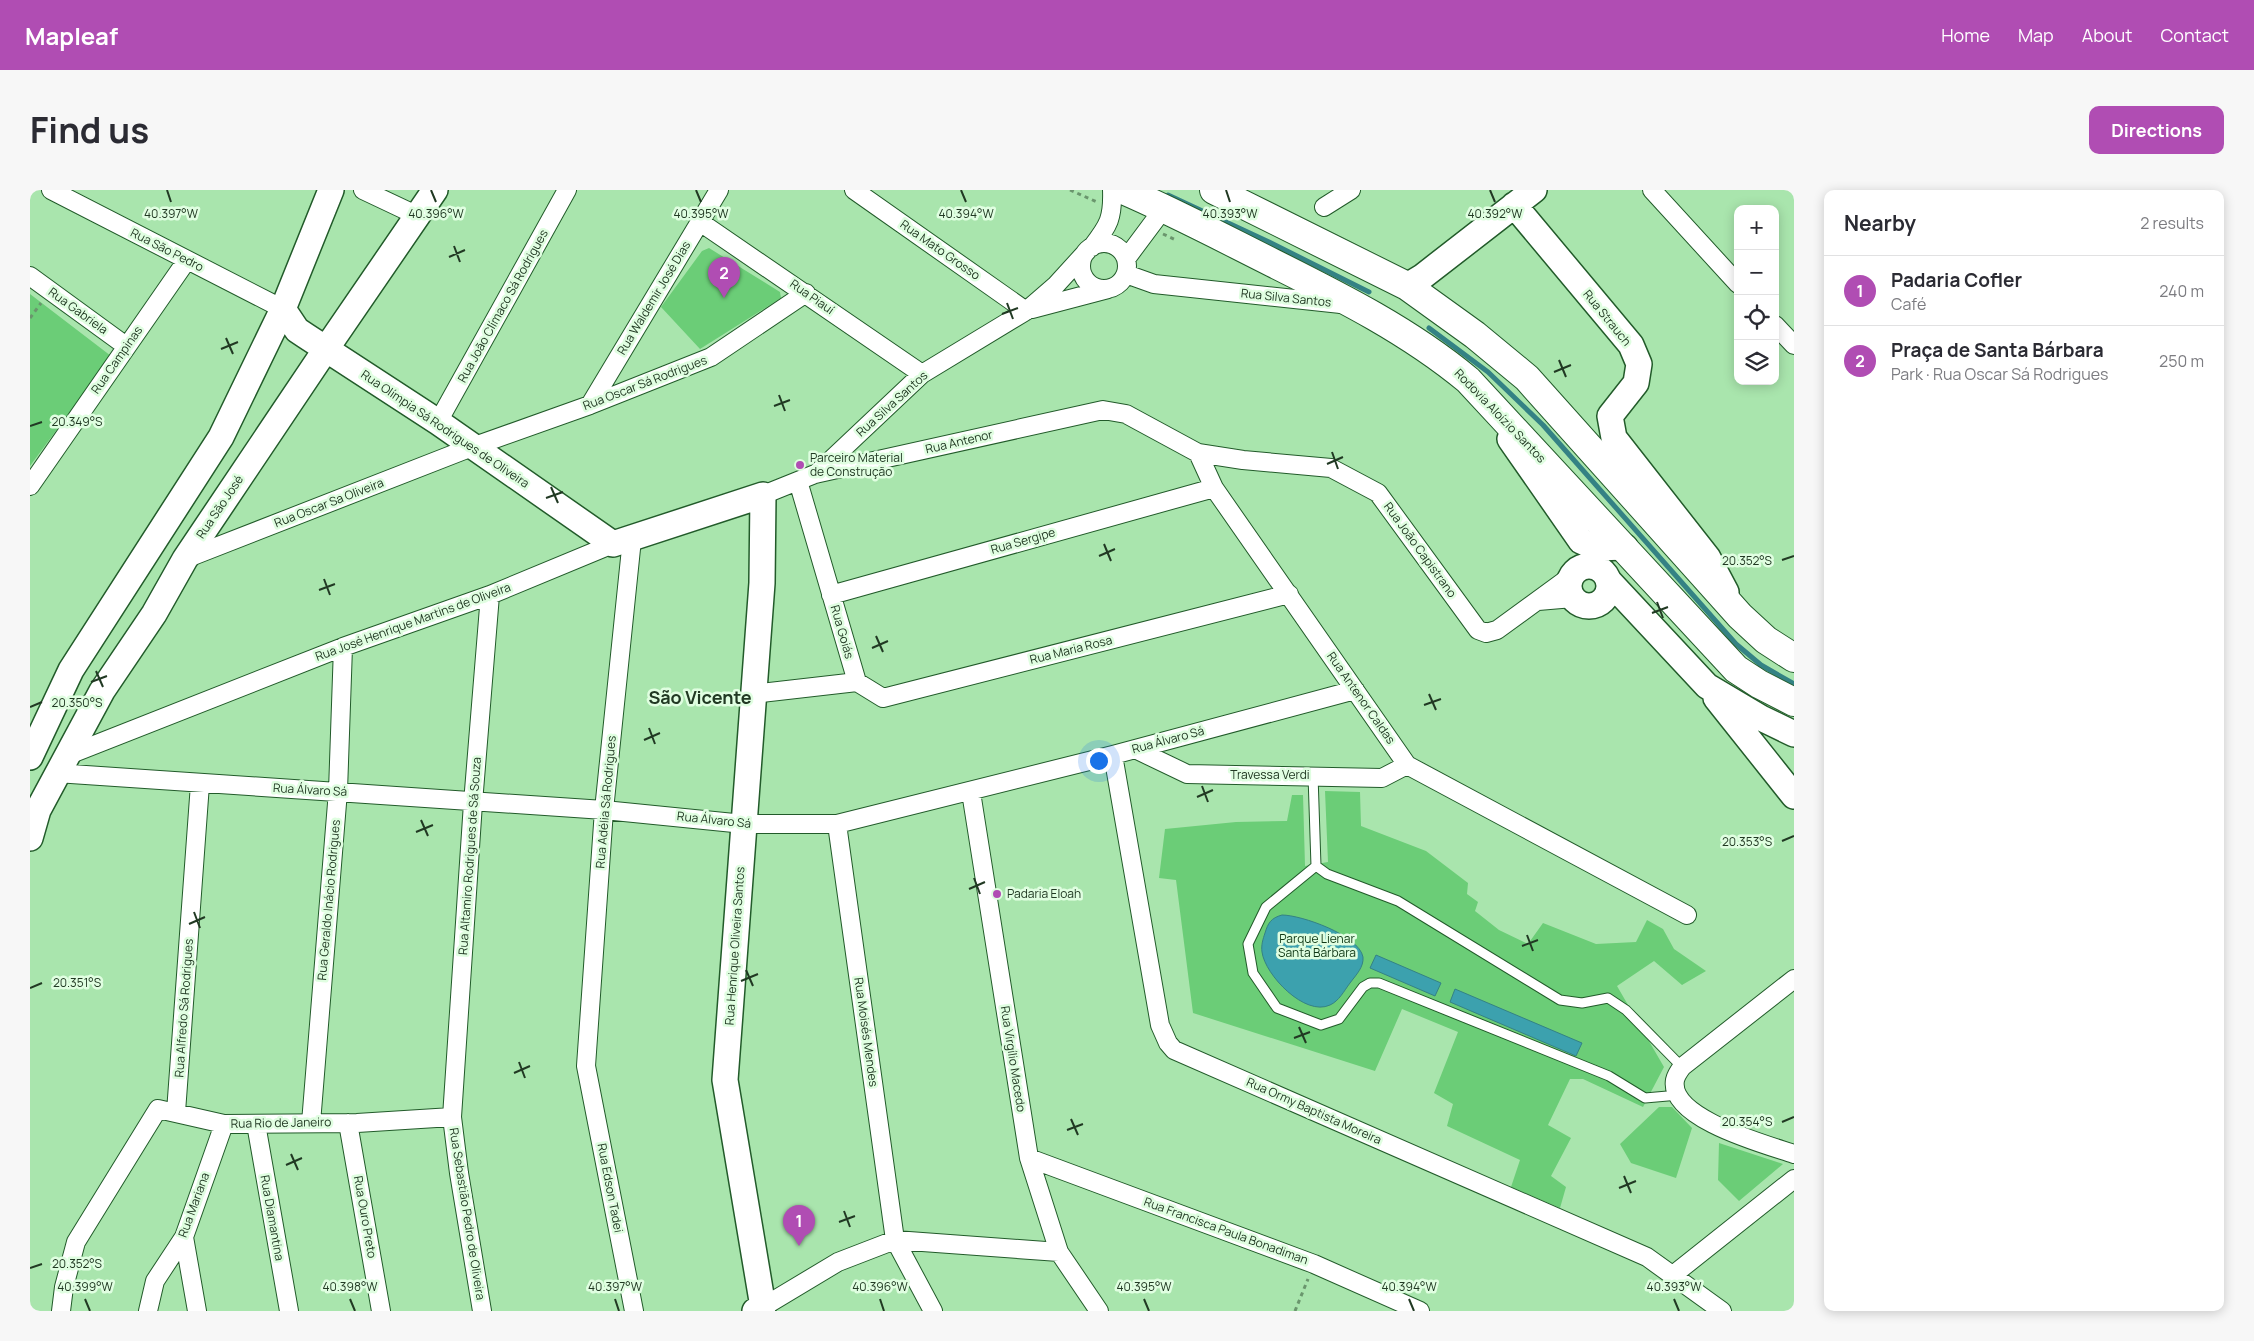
<!DOCTYPE html>
<html lang="en">
<head>
<meta charset="utf-8">
<style>
  :root { --surface:#fff; --page:#f7f7f7; --text:#2b2b33; --muted:#7c7c81; --line:#e1e1e2; --accent:#b04db3 }
  body { margin:0; font-family:Manrope,sans-serif; background:var(--page); color:var(--text) }
  .controls { position:absolute; right:15px; top:15px; display:grid; overflow:hidden; border-radius:10px; box-shadow:0 2px 12px #0003 }
  .controls button { width:45px; height:45px; display:grid; place-items:center; padding:0; border:0; border-bottom:1px solid var(--line); background:var(--surface); color:var(--text); font:25px sans-serif }
  .you { position:absolute; left:1068px; top:570px; width:18px; height:18px; margin:-12px; border:4px solid #fff; border-radius:50%; background:#1a73e8; box-shadow:0 0 0 8px #1a73e833 }
  .badge { display:grid; place-items:center; width:32px; height:32px; border-radius:50%; background:var(--accent); color:#fff; font-size:16px; font-weight:700 }
  .pin { position:absolute; translate:-50% -41px; filter:drop-shadow(0 1px 2px #0008) }
  .pin::after { content:''; position:absolute; top:26px; width:18px; height:15px; background:inherit; clip-path:polygon(0 0,100% 0,50% 100%) }
  .list { margin:0; padding:0; list-style:none }
  h2 { display:flex; justify-content:space-between; align-items:center; height:65px; margin:0; padding:0 20px; font-size:21px }
  h2 small { font-size:16px; font-weight:400; color:var(--muted) }
  .list li { display:grid; grid-template-columns:32px 1fr auto; gap:15px; align-items:center; box-sizing:border-box; height:70px; padding:0 20px; border-top:1px solid var(--line) }
  .list b { display:block; font-size:19px; white-space:nowrap }
  .list p { margin:0; font-size:16px; white-space:nowrap; color:var(--muted) }
  .list em { font-size:16px; font-style:normal; color:var(--muted) }
  .icon { flex:none; width:28px; height:28px; fill:none; stroke:currentColor; stroke-width:2; stroke-linecap:round; stroke-linejoin:round }
  .map { position:relative; flex:none; width:1764px; height:1121px; overflow:hidden; border-radius:10px }
  header { display:flex; align-items:center; gap:30px; box-sizing:border-box; height:70px; padding:0 25px; background:var(--accent); color:#fff }
  header strong { font-size:24px }
  nav { display:flex; gap:28px; margin-inline-start:auto; font-size:18px }
  .intro { display:flex; align-items:center; justify-content:space-between; box-sizing:border-box; height:120px; padding:0 30px }
  h1 { margin:0; font-size:35px }
  .button { padding:12px 22px; border-radius:10px; background:var(--accent); color:#fff; font-size:18px; font-weight:700 }
  main { display:flex; gap:30px; padding:0 30px }
  aside { flex:1; background:var(--surface); border-radius:10px; box-shadow:0 2px 12px #0003 }
  .map>svg:first-child { display:block }
  .green { fill:#6bcd77 }
  .water { fill:#3ca1ae; stroke:#348284 }
  .lines { fill:none; stroke-linecap:round; stroke-linejoin:round }
  .stream { stroke:#348284; stroke-width:5 }
  .lane-casing { stroke:#225b2a; stroke-width:11 }
  .street-casing { stroke:#225b2a; stroke-width:20 }
  .secondary-casing { stroke:#225b2a; stroke-width:28 }
  .primary-casing { stroke:#225b2a; stroke-width:30 }
  .path { stroke:#6a966d; stroke-width:3; stroke-dasharray:4 4; stroke-linecap:butt }
  .lane { stroke:#fff; stroke-width:9 }
  .street { stroke:#fff; stroke-width:18 }
  .secondary { stroke:#fff; stroke-width:25 }
  .primary { stroke:#fff; stroke-width:28 }
  .ticks { fill:none; stroke:#213923; stroke-width:2 }
  .poi-dot { fill:#b04db3; stroke:#e0fee1; stroke-width:2 }
  .labels { text-anchor:middle; stroke-width:5; stroke-linejoin:round; paint-order:stroke }
  .street-label { font-size:12px; fill:#213923; stroke:#e0fee1 }
  .poi-label { font-size:12px; fill:#213923; stroke:#e0fee1; text-anchor:start }
  .park-label { font-size:12px; fill:#103816; stroke:#e0fee1 }
  .district-label { font-size:18px; font-weight:bold; fill:#213923; stroke:#e0fee1 }
  .ticks-label { font-size:12px; text-anchor:middle; fill:#213923; stroke:#e0fee1; stroke-width:5; stroke-linejoin:round; paint-order:stroke }
</style>
</head>
<body>
<header>
<strong>Mapleaf</strong>
<nav><a>Home</a><a>Map</a><a>About</a><a>Contact</a></nav>
</header>
<div class="intro"><h1>Find us</h1><a class="button">Directions</a></div>
<main>
<div class="map">
<svg width="1764" height="1121" viewBox="0 0 1764 1121">
  <rect width="100%" height="100%" fill="#a9e5ad"/>
  <!-- green -->
  <path class="green" d="M679 58 750 102 751 108 670 159 631 117 672 61Z
    M0 104 81 166 0 276Z
    M1295 601 1330 602 1331 636 1396 661 1438 693 1437 704 1448 712 1445 721 1469 740 1498 754 1513 733 1566 754 1606 752 1617 730 1633 739 1644 759 1676 781 1652 795 1624 771 1587 796 1634 877 1613 917 1553 889H1540L1518 935 1541 948 1521 986 1536 997 1530 1018 1481 997 1490 970 1417 936 1423 914 1404 903 1428 842 1372 819 1345 881 1163 823 1146 690 1129 688 1135 639 1206 632 1257 631 1262 605H1273L1275 676 1298 672Z
    M1629 917H1642L1662 938 1646 988 1601 973 1590 954Z
    M1689 953 1753 974 1709 1011 1688 990Z"/>
  <!-- water -->
  <path class="water" d="M1252 725C1271 725 1329 745 1333 767 1334 777 1326 785 1320 793 1314 801 1309 811 1300 815 1275 827 1235 785 1232 762 1231 755 1233 749 1235 743 1238 733 1241 728 1252 725Z
    M1346 765 1411 793 1405 806 1340 778Z
    M1425 799 1552 853 1546 866 1420 812Z"/>
  <g class="lines">
    <!-- stream -->
    <path class="stream" d="M1138 5 1239 52 1339 102
      M1399 138 1458 182 1513 235 1706 454 1731 475 1764 494"/>
    <defs>
      <path id="lane" d="M1283 585 1286 676 1297 684 1368 711 1530 810 1552 813 1578 808 1596 820 1652 877
        M1286 676 1236 717 1218 754 1223 783 1247 818 1291 835 1309 829 1333 797 1340 793H1349L1579 886 1615 908 1649 905"/>
      <path id="street" d="M21 0 253 119
        M333 0 388 26
        M824 0 996 121
        M1622 0 1708 94
        M1294 17 1321 0
        M670 32 892 184
        M1051 76a23 23 0 1 1 46 0a23 23 0 1 1-46 0Z
        M1062 57C1079 35 1083 28 1082 0
        M1096 69 1134 18
        M1096 84 1124 94 1311 114
        M0 86 96 156
        M1002 119 1078 99
        M1745 135 1764 155
        M560 215 689 0
        M408 232 537 0
        M1168 263 1213 270 1301 278 1348 303 1448 440 1456 443 1467 440 1541 386
        M786 284 892 184 996 121 1026 95 1057 61
        M768 291 827 492
        M0 296 157 70
        M733 305 785 284 1073 220 1096 224 1168 263 1184 298 1377 575 1657 725
        M602 349 574 620 556 876 604 1121
        M155 369 442 257 560 215 681 167 776 103
        M801 405 1184 298
        M1508 411 1543 408
        M827 492 853 508 1259 404
        M722 504 827 492
        M1105 559 1157 584 1352 588 1377 575
        M1083 565 1130 835 1138 853 1144 860 1617 1067 1692 1121
        M36 566 313 457 460 405 583 354
        M26 583 574 620 714 634H807L1083 565 1325 500
        M941 602 999 968 1029 1062 1069 1121
        M807 634 865 1050 903 1121
        M1764 789 1652 877C1649 881 1646 885 1645 890 1638 929 1738 955 1764 964
        M146 922 170 594
        M281 933 308 601 313 457
        M318 933 351 1121
        M226 934 259 1121
        M999 968 1284 1074 1390 1121
        M154 1047 167 1121
        M1643 1085 1764 989
        M31 1121 34 1097 46 1052 128 919 194 934 327 933 422 927
        M118 1121 125 1091 154 1047 194 934
        M452 1121 429 983 422 927 443 613 460 405
        M735 1121 733 1117 808 1072 865 1050 1029 1062"/>
      <path id="secondary" d="M1484 15 1601 155 1609 174 1606 193 1580 226 1584 248 1678 368 1696 402
        M1377 96 1392 87 1504 0
        M253 119 267 140 276 146 408 232 583 354 733 305 732 393 695 890 733 1117 725 1121
        M1480 249 1551 351 1567 358 1595 357
        M1539 396a20 20 0 1 1 40 0a20 20 0 1 1-40 0Z
        M1578 390 1677 496 1731 528 1764 544
        M1686 508 1764 606
        M0 567 41 480 191 247 253 119 301 0
        M0 648 8 620 72 501 124 424 155 369 296 159 405 0"/>
      <path id="primary" d="M1093 0C1144 22 1193 48 1243 73 1311 107 1379 141 1438 190L1706 479 1729 494 1764 512
        M1184 0 1377 96 1445 145 1497 188 1710 426 1736 450 1764 468"/>
    </defs>
    <!-- lane casing -->
    <use href="#lane" class="lane-casing"/>
    <!-- street casing -->
    <use href="#street" class="street-casing"/>
    <!-- secondary casing -->
    <use href="#secondary" class="secondary-casing"/>
    <!-- primary casing -->
    <use href="#primary" class="primary-casing"/>
    <!-- path -->
    <path class="path" d="M1040 0 1067 12
      M1133 44 1146 50
      M0 128 11 113
      M1265 1121 1278 1089"/>
    <!-- lane -->
    <use href="#lane" class="lane"/>
    <!-- street -->
    <use href="#street" class="street"/>
    <!-- secondary -->
    <use href="#secondary" class="secondary"/>
    <!-- primary -->
    <use href="#primary" class="primary"/>
  </g>
  <!-- ticks -->
  <path class="ticks" d="M137 0 141 12M401 0 406 12M666 0 671 12M931 0 936 12M1196 0 1200 12M1460 0 1465 12M424 56 430 72M419 67 435 60M977 113 983 129M972 124 988 118M196 148 203 164M191 159 208 152M1529 170 1536 187M1524 182 1541 175M749 205 755 221M744 216 760 210M0 236 12 232M1302 262 1308 279M1297 274 1313 267M521 297 528 313M516 308 533 302M1074 354 1081 371M1069 366 1085 359M1752 370 1764 366M294 389 300 405M289 400 305 394M1627 412 1633 428M1622 423 1638 417M846 446 853 462M842 458 858 451M66 481 73 497M61 492 77 486M1399 504 1406 520M1394 515 1411 509M0 517 12 512M619 538 625 554M614 550 630 543M1172 596 1178 612M1167 607 1183 600M391 630 398 646M386 642 403 635M1752 651 1764 646M944 688 950 704M939 699 955 692M164 722 170 738M159 734 175 727M1497 745 1503 761M1492 756 1508 750M716 780 723 796M711 791 728 784M0 798 12 793M1269 837 1276 853M1264 848 1280 842M489 872 495 888M484 883 500 876M1041 929 1048 945M1752 932 1764 927M1037 940 1053 934M261 964 268 980M256 975 272 968M1594 986 1601 1003M1589 998 1606 991M814 1021 820 1037M809 1032 825 1026M0 1078 12 1074M55 1109 60 1121M320 1109 325 1121M585 1109 589 1121M850 1109 854 1121M1114 1109 1119 1121M1379 1109 1384 1121M1644 1109 1649 1121"/>
  <!-- markers -->
  <g class="poi-dot">
    <circle cx="770" cy="275" r="5"/>
    <circle cx="967" cy="704" r="5"/>
  </g>
  <g class="labels">
    <!-- street labels -->
    <g class="street-label">
      <text transform="translate(137 60) rotate(27)" y="4">Rua São Pedro</text>
      <text transform="translate(910 60) rotate(35)" y="4">Rua Mato Grosso</text>
      <text transform="translate(782 107) rotate(35)" y="4">Rua Piauí</text>
      <text transform="translate(624 108) rotate(-59)" y="4">Rua Waldemir José Dias</text>
      <text transform="translate(1256 108) rotate(6)" y="4">Rua Silva Santos</text>
      <text transform="translate(473 116) rotate(-61)" y="4">Rua João Clímaco Sá Rodrigues</text>
      <text transform="translate(48 121) rotate(36)" y="4">Rua Gabriela</text>
      <text transform="translate(1577 128) rotate(51)" y="4">Rua Strauch</text>
      <text transform="translate(87 170) rotate(-55)" y="4">Rua Campinas</text>
      <text transform="translate(615 193) rotate(-21)" y="4">Rua Oscar Sá Rodrigues</text>
      <text transform="translate(862 214) rotate(-42)" y="4">Rua Silva Santos</text>
      <text transform="translate(1470 226) rotate(46)" y="4">Rodovia Aloízio Santos</text>
      <text transform="translate(415 239) rotate(34)" y="4">Rua Olímpia Sá Rodrigues de Oliveira</text>
      <text transform="translate(929 252) rotate(-13)" y="4">Rua Antenor</text>
      <text transform="translate(299 313) rotate(-21)" y="4">Rua Oscar Sa Oliveira</text>
      <text transform="translate(190 317) rotate(-56)" y="4">Rua São José</text>
      <text transform="translate(993 351) rotate(-16)" y="4">Rua Sergipe</text>
      <text transform="translate(1390 360) rotate(54)" y="4">Rua João Capistrano</text>
      <text transform="translate(383 432) rotate(-20)" y="4">Rua José Henrique Martins de Oliveira</text>
      <text transform="translate(812 442) rotate(74)" y="4">Rua Goiás</text>
      <text transform="translate(1041 460) rotate(-14)" y="4">Rua Maria Rosa</text>
      <text transform="translate(1331 508) rotate(55)" y="4">Rua Antenor Caldas</text>
      <text transform="translate(1138 550) rotate(-15)" y="4">Rua Álvaro Sá</text>
      <text x="1240" y="589">Travessa Verdi</text>
      <text transform="translate(280 600) rotate(3)" y="4">Rua Álvaro Sá</text>
      <text transform="translate(576 612) rotate(-85)" y="4">Rua Adélia Sá Rodrigues</text>
      <text transform="translate(684 630) rotate(6)" y="4">Rua Álvaro Sá</text>
      <text transform="translate(440 666) rotate(-86)" y="4">Rua Altamiro Rodrigues de Sá Souza</text>
      <text transform="translate(299 710) rotate(-85)" y="4">Rua Geraldo Inácio Rodrigues</text>
      <text transform="translate(705 756) rotate(-86)" y="4">Rua Henrique Oliveira Santos</text>
      <text transform="translate(154 818) rotate(-86)" y="4">Rua Alfredo Sá Rodrigues</text>
      <text transform="translate(836 842) rotate(82)" y="4">Rua Moisés Mendes</text>
      <text transform="translate(983 869) rotate(81)" y="4">Rua Virgílio Macedo</text>
      <text transform="translate(1284 921) rotate(24)" y="4">Rua Ormy Baptista Moreira</text>
      <text transform="translate(251 933) rotate(-1)" y="4">Rua Rio de Janeiro</text>
      <text transform="translate(580 998) rotate(79)" y="4">Rua Edson Tadei</text>
      <text transform="translate(164 1015) rotate(-70)" y="4">Rua Mariana</text>
      <text transform="translate(437 1024) rotate(81)" y="4">Rua Sebastião Pedro de Oliveira</text>
      <text transform="translate(335 1027) rotate(80)" y="4">Rua Ouro Preto</text>
      <text transform="translate(242 1028) rotate(80)" y="4">Rua Diamantina</text>
      <text transform="translate(1196 1041) rotate(20)" y="4">Rua Francisca Paula Bonadiman</text>
    </g>
    <!-- poi labels -->
    <g class="poi-label">
      <text x="780" y="272">Parceiro Material<tspan x="780" dy="14">de Construção</tspan></text>
      <text x="977" y="708">Padaria Eloah</text>
    </g>
    <!-- park labels -->
    <g class="park-label">
      <text x="1287" y="753">Parque Lienar<tspan x="1287" dy="14">Santa Bárbara</tspan></text>
    </g>
    <!-- district labels -->
    <g class="district-label">
      <text x="670" y="514">São Vicente</text>
    </g>
  </g>
  <g class="ticks-label">
    <text x="141" y="28">40.397°W</text>
    <text x="406" y="28">40.396°W</text>
    <text x="671" y="28">40.395°W</text>
    <text x="936" y="28">40.394°W</text>
    <text x="1200" y="28">40.393°W</text>
    <text x="1465" y="28">40.392°W</text>
    <text x="47" y="236">20.349°S</text>
    <text x="1717" y="375">20.352°S</text>
    <text x="47" y="517">20.350°S</text>
    <text x="1717" y="656">20.353°S</text>
    <text x="47" y="797">20.351°S</text>
    <text x="1717" y="936">20.354°S</text>
    <text x="47" y="1078">20.352°S</text>
    <text x="55" y="1101">40.399°W</text>
    <text x="320" y="1101">40.398°W</text>
    <text x="585" y="1101">40.397°W</text>
    <text x="850" y="1101">40.396°W</text>
    <text x="1114" y="1101">40.395°W</text>
    <text x="1379" y="1101">40.394°W</text>
    <text x="1644" y="1101">40.393°W</text>
  </g>
</svg>
<div class="controls">
<button>+</button>
<button>−</button>
<button><svg class="icon" aria-label="locate" viewBox="0 0 24 24"><circle cx="12" cy="12" r="6"/><path d="M12 2v4M12 18v4M2 12h4M18 12h4"/></svg></button>
<button><svg class="icon" aria-label="layers" viewBox="0 0 24 24"><path d="M12 4l9 5-9 5-9-5zM3 14l9 5 9-5"/></svg></button>
</div>
<div class="you"></div>
<div class="pin badge" style="left:769px;top:1056px">1</div>
<div class="pin badge" style="left:694px;top:108px">2</div>
</div>
<aside>
<h2>Nearby<small>2 results</small></h2>
<ul class="list">
<li><span class="badge">1</span><div><b>Padaria Cofler</b><p>Café</p></div><em>240 m</em></li>
<li><span class="badge">2</span><div><b>Praça de Santa Bárbara</b><p>Park · Rua Oscar Sá Rodrigues</p></div><em>250 m</em></li>
</ul>
</aside>
</main>
</body>
</html>
